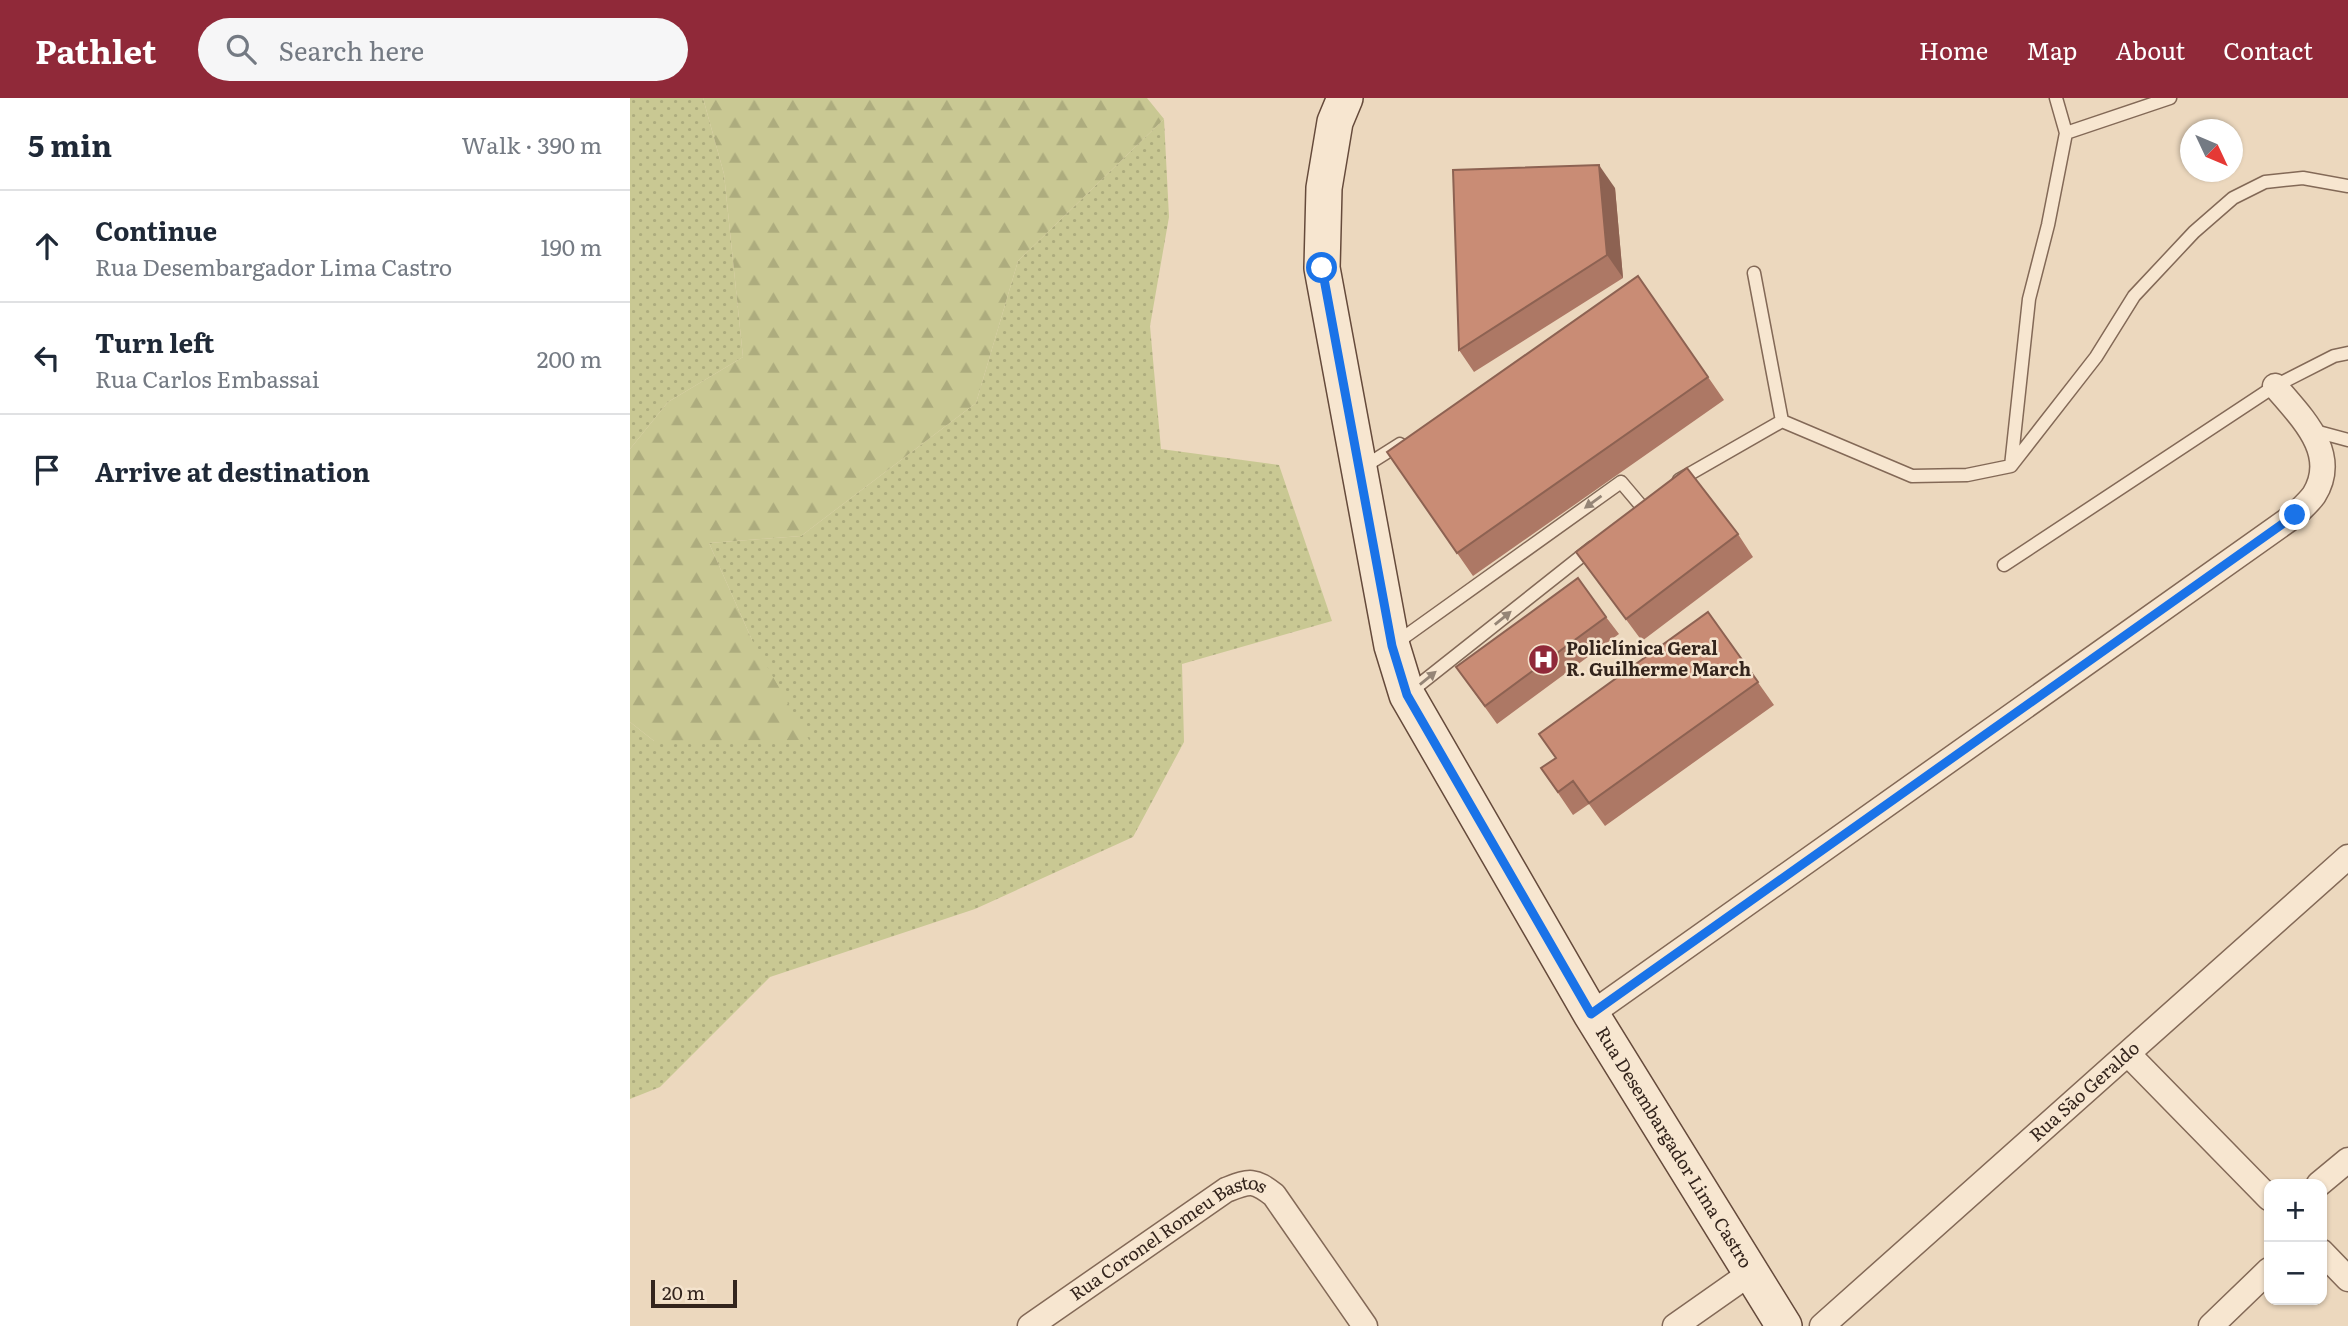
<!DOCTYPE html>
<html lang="en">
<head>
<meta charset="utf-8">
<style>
  :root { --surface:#fff; --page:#f6f6f7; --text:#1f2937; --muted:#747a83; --line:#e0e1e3; --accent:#902939 }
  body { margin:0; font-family:Literata,serif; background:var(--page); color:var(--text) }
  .controls { position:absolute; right:21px; bottom:21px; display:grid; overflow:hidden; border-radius:14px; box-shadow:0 2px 5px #0004 }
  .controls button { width:63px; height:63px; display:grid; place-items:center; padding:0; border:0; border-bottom:2px solid var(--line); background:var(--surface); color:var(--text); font:35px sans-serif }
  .compass { position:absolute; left:1550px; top:21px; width:63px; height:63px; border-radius:50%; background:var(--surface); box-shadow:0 2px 5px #0004; rotate:134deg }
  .scale { position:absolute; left:21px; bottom:18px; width:86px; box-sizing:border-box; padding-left:7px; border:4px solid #33241c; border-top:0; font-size:19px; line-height:24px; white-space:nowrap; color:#33241c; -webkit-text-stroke:5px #f4e3cd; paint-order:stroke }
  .stop { position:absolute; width:21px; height:21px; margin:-16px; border:5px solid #1a73e8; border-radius:50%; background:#fff }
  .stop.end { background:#1a73e8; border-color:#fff; box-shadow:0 2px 7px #0008 }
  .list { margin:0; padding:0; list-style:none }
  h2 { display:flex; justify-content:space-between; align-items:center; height:91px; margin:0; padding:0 28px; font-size:30px }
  h2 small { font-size:23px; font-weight:400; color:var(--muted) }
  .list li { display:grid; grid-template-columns:46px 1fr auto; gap:21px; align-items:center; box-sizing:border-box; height:112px; padding:0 28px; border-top:2px solid var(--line) }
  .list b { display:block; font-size:26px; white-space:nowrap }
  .list p { margin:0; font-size:23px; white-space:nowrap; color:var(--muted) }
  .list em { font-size:23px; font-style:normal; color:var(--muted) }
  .icon { flex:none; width:38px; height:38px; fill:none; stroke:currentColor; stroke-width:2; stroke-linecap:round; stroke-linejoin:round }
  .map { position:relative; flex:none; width:1718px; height:1228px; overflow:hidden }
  header { display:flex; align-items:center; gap:42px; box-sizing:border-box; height:98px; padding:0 35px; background:var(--accent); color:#fff }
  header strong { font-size:33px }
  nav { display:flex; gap:38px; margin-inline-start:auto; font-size:24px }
  .search { width:490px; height:63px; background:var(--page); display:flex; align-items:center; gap:18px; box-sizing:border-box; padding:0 24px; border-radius:38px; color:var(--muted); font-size:26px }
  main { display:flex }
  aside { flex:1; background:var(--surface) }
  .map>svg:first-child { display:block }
  .green { fill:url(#green-dots) }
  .forest { fill:url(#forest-firs) }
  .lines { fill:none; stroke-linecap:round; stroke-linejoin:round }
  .service-casing { stroke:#836957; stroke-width:15 }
  .minor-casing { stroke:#836957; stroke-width:27 }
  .secondary-casing { stroke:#654a3b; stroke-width:38 }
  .service { stroke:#f7e6d0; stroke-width:12 }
  .minor { stroke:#f7e6d0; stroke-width:24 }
  .secondary { stroke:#f7e6d0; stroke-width:35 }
  .wall { fill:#ad7865 }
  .shaded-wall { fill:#8d6252 }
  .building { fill:#c98c75; stroke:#8d6252; stroke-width:2 }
  .oneway { fill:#958576 }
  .route { stroke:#1a73e8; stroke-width:9 }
  .labels { text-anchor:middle; stroke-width:5; stroke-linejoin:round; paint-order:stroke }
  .poi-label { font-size:18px; font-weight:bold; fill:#33241c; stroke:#f4e3cd; text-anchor:start }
  .street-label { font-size:18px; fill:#33241c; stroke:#f4e3cd }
</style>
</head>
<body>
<header>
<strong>Pathlet</strong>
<div class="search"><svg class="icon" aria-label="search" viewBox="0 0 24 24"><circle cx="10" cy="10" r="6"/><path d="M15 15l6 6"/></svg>Search here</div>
<nav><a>Home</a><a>Map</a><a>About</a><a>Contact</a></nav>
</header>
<main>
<aside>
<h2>5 min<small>Walk · 390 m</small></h2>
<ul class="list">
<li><svg class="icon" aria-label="ahead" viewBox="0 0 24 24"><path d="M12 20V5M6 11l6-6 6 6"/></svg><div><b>Continue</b><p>Rua Desembargador Lima Castro</p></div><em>190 m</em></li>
<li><svg class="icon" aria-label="left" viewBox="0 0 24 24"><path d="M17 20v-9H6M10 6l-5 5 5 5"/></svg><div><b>Turn left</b><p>Rua Carlos Embassai</p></div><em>200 m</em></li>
<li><svg class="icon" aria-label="arrive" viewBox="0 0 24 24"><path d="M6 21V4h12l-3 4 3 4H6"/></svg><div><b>Arrive at destination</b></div></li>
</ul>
</aside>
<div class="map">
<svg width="1718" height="1228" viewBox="0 0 1718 1228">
  <defs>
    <pattern id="green-dots" width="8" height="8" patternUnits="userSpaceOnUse" patternTransform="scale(1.75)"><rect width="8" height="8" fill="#c9c893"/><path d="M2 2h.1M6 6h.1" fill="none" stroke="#adac7e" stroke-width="1.8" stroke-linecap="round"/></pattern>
    <pattern id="forest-firs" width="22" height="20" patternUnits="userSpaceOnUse" patternTransform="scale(1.75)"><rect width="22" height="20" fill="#c9c893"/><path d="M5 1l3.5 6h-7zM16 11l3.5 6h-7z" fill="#adac7e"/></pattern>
  </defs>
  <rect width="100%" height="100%" fill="#ecd8be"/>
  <!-- green -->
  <path class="green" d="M0 0H73L94 76 113 259 38 304 0 351Z
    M534 21 539 119 520 228 531 351 649 367 702 523 552 566 554 644 503 739 345 811 140 879 30 989 0 1001V624L24 643 122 542 79 445 171 438 346 305 388 163Z"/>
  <!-- forest -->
  <path class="forest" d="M73 0H517L534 21 388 163 346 305 171 438 79 445 122 542 179 642 24 643 0 624V351L38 304 113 259 94 76Z"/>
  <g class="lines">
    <defs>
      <path id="service" d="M1436 35 1540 0
        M1124 175 1152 323
        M1681 332 1718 342
        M1381 368 1399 201 1418 127 1436 35 1426 0
        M732 370 770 346
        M1049 382 1152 323 1282 378 1337 377 1381 368 1466 259 1504 198 1564 134 1603 100 1635 84 1673 80 1718 88
        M1374 467 1645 288 1704 258 1718 255
        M766 545 991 384 1013 410
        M780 594 963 449"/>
      <g id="minor">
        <path d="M961 916 1665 417C1671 411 1679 404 1684 397 1710 355 1671 319 1645 288"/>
        <path d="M1499 957 1639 1100"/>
        <path d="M1689 1086 1718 1062"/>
        <path d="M1692 1154 1718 1181"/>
        <path id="s1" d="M400 1228 596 1092C620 1083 623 1081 644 1097L735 1228"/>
        <path d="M1045 1228 1122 1174"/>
        <path id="s2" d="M1192 1228 1718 759"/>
        <path d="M1581 1228 1639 1172"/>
      </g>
      <g id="secondary">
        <path id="s3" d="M715 0 705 24 694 90 692 170 762 548 777 597 961 916 1154 1228"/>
      </g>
    </defs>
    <!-- service casing -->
    <use href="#service" class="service-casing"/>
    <!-- minor casing -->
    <use href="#minor" class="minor-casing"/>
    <!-- secondary casing -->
    <use href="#secondary" class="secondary-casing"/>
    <!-- service -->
    <use href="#service" class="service"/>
    <!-- minor -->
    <use href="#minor" class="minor"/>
    <!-- secondary -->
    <use href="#secondary" class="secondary"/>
  </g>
  <!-- wall -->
  <path class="wall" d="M985 90 993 180 844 274 829 252Z
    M1008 178 1094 302 843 478 757 354Z
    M1108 436 1123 459 1012 543 946 454Z
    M1078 514 1144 607 975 728 959 706 943 717 911 670 925 660Z
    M976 519 989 536 867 626 826 569Z"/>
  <!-- shaded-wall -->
  <path class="shaded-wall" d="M969 67 985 90 993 180 977 157Z"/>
  <!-- building -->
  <path class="building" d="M969 67 977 157 829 252 823 72Z
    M1008 178 1078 279 827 455 757 354Z
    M1057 370 1108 436 996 521 946 454Z
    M948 480 976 519 855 608 826 569Z
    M1078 514 1128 584 959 705 943 683 928 694 911 670 926 660 909 636Z"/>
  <!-- one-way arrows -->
  <defs><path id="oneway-solid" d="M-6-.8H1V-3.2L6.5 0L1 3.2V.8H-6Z" transform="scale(1.75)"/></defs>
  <g class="oneway">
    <use href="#oneway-solid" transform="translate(963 404) rotate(144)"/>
    <use href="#oneway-solid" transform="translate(873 520) rotate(-39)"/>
    <use href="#oneway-solid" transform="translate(798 580) rotate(-39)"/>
  </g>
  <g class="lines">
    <!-- route -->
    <path class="route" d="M692 170 762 548 777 597 961 916 1665 417"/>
  </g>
  <!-- icons -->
  <defs>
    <symbol id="hospital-disc" viewBox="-11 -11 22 22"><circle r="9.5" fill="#902939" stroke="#f4e3cd"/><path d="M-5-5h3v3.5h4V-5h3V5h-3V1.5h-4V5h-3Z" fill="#fff"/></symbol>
  </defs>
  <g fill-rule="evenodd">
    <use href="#hospital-disc" x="896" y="544" width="35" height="35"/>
  </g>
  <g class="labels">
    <!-- poi labels -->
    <g class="poi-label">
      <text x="936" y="557">Policlínica Geral<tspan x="936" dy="21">R. Guilherme March</tspan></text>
    </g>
    <!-- street labels -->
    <g class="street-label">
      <text dy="6" stroke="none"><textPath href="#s2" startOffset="352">Rua São Geraldo</textPath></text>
      <text dy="6" stroke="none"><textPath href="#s3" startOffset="1134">Rua Desembargador Lima Castro</textPath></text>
      <text dy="6" stroke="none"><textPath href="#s1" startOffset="166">Rua Coronel Romeu Bastos</textPath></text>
    </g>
  </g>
</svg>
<div class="controls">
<button>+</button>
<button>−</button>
</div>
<svg class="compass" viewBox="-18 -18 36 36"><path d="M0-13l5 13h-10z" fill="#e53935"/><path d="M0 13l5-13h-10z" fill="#747a83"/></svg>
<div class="scale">20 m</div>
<div class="stop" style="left:692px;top:170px"></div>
<div class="stop end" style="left:1665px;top:417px"></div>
</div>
</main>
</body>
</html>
